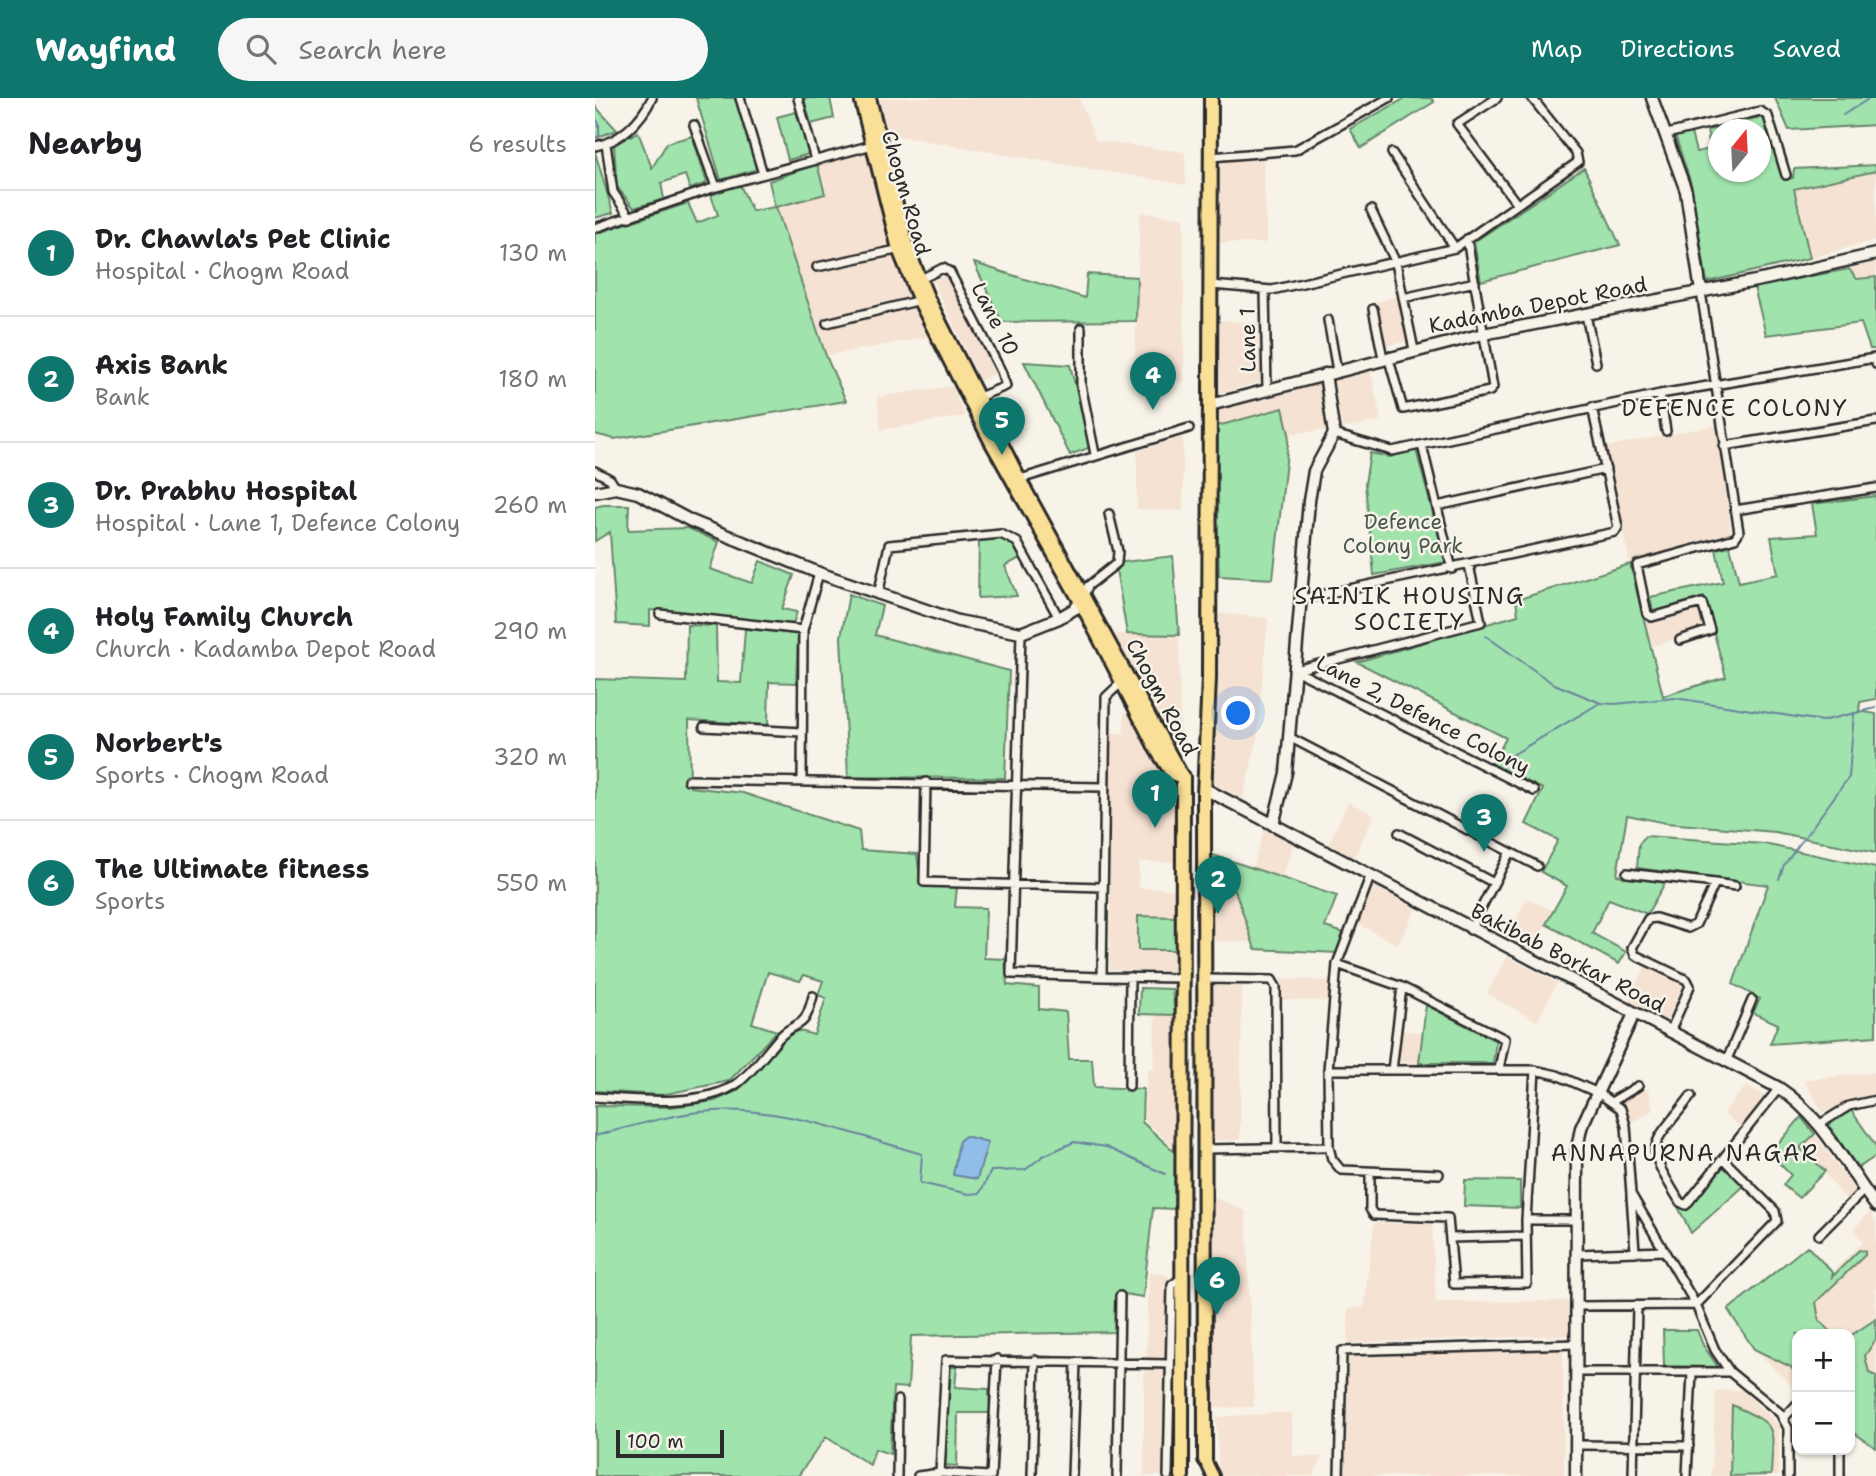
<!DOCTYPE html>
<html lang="en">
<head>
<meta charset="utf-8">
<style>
  :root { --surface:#fff; --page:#f6f6f6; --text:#202124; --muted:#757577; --line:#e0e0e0; --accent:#0f766e }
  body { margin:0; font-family:"Shantell Sans",sans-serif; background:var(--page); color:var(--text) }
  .controls { position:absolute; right:21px; bottom:21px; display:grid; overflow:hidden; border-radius:14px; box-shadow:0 2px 5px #0004 }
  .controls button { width:63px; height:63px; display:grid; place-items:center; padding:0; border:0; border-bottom:2px solid var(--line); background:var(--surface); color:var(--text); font:35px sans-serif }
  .compass { position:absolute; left:1113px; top:21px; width:63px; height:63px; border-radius:50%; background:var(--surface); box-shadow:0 2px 5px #0004; rotate:18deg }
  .scale { position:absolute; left:21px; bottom:18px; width:108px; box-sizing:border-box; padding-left:7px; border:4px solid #2b2b2b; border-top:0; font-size:19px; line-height:24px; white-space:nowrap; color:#2b2b2b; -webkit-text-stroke:5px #f7f3e8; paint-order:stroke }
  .you { position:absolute; left:644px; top:616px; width:24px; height:24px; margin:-18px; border:5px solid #fff; border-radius:50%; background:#1a73e8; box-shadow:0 0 0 10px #1a73e833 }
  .badge { display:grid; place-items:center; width:46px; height:46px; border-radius:50%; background:var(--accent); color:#fff; font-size:23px; font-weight:700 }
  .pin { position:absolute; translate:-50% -58px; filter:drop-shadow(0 2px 4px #0008) }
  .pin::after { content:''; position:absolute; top:37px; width:24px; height:21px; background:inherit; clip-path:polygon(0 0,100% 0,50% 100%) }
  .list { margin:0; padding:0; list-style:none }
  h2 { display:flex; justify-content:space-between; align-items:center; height:91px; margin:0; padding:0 28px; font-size:30px }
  h2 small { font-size:23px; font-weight:400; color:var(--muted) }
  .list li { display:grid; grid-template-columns:46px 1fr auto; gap:21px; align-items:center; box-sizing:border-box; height:126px; padding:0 28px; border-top:2px solid var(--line) }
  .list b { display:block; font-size:26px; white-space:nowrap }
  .list p { margin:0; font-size:23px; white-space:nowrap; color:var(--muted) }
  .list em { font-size:23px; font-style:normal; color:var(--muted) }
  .icon { flex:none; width:38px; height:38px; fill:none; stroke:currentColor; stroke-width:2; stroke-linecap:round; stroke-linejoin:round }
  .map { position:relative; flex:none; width:1281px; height:1378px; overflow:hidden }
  header { display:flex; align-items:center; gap:42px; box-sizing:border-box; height:98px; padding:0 35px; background:var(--accent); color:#fff }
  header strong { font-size:33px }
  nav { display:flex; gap:38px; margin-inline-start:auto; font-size:24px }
  .search { width:490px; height:63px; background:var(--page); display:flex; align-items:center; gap:18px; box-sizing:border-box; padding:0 24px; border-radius:38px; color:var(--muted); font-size:26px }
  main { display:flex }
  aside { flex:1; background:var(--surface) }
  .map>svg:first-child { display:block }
  .built { fill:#f5e2d3 }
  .green { fill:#a1e3ad; stroke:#66876c; stroke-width:2 }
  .water { fill:#91bdea; stroke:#68839e; stroke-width:2 }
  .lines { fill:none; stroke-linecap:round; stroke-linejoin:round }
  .stream { stroke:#68839e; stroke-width:2 }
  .street-casing { stroke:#2b2b2b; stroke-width:12 }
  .secondary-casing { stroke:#2b2b2b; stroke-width:15 }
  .primary-casing { stroke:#2b2b2b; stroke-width:16 }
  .highway-casing { stroke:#2b2b2b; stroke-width:18 }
  .street { stroke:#f7f3e8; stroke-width:7 }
  .secondary { stroke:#f7f3e8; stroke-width:10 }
  .primary { stroke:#fadf96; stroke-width:10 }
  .highway { stroke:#fadf96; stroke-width:12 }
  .labels { text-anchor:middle; stroke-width:5; stroke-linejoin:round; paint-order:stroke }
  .street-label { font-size:21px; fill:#2b2b2b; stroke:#f7f3e8 }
  .park-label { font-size:21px; fill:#48594c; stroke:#f7f3e8 }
  .neighbourhood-label { font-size:23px; letter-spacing:2px; fill:#2b2b2b; stroke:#f7f3e8 }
</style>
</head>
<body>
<header>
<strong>Wayfind</strong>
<div class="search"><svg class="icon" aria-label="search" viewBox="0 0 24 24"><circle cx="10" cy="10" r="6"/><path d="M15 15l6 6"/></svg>Search here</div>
<nav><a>Map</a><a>Directions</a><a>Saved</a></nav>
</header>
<main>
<aside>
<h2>Nearby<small>6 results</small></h2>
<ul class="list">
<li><span class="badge">1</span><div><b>Dr. Chawla's Pet Clinic</b><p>Hospital · Chogm Road</p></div><em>130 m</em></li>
<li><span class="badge">2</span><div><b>Axis Bank</b><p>Bank</p></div><em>180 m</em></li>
<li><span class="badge">3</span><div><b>Dr. Prabhu Hospital</b><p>Hospital · Lane 1, Defence Colony</p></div><em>260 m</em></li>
<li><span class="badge">4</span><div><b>Holy Family Church</b><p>Church · Kadamba Depot Road</p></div><em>290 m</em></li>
<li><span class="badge">5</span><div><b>Norbert's</b><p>Sports · Chogm Road</p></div><em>320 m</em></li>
<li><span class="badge">6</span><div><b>The Ultimate fitness</b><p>Sports</p></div><em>550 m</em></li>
</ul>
</aside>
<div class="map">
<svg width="1281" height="1378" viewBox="0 0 1281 1378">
  <rect width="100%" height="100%" fill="#f7f3e8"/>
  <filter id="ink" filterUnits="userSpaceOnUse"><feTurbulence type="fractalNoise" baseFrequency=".0143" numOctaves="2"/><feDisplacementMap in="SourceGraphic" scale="14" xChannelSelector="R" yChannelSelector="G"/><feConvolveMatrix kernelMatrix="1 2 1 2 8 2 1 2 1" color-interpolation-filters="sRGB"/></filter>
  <g filter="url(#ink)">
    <!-- built -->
    <path class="built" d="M284 0H484L501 43 590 54 591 87 290 36Z
      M271 53 297 148 333 239 231 258 181 109 230 96 222 66Z
      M624 58H668L672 145H622Z
      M1281 73V142L1215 160 1199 91Z
      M545 114 589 120V284L539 286Z
      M1281 164V218L1236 175Z
      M354 176 402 274 385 283 338 183Z
      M804 198 813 243 791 248 781 204Z
      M621 222 666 225 668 283 619 297Z
      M775 269 786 323 747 331 738 279Z
      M727 282 734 332 694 336 688 310 619 329V309Z
      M357 288 370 318 286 332 282 299Z
      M1122 327 1136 433 1128 439 1035 466 1009 349Z
      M588 339V413L542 411V353Z
      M1105 508 1112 530 1058 548 1048 525Z
      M620 515 673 520 662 641 648 701 615 684Z
      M520 536 584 537 585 643 576 646Z
      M529 615H533L578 686 581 764H544L543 790 582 791V819L543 818V852H581L580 873 515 872V635H529Z
      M753 704 779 717 758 762 733 748Z
      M670 729 699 745 686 781 657 771Z
      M778 787 821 811 803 847 761 825Z
      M615 789H639L658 844 617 843Z
      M932 800 958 813 934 857 909 844Z
      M912 858 962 885 942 923 892 896Z
      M1052 866 1090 886 1071 925 1031 906Z
      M686 880 735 883 734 903 687 902Z
      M647 887 645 1042H616V888Z
      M560 915 581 916 582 1052 549 1022 552 972 559 971Z
      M807 932 827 935 824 965 802 964Z
      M1281 974V1000L1259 1002 1228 1014 1208 982Z
      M1151 988 1174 1000 1147 1031 1128 1015Z
      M1053 991 1058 1012 1037 1024 1024 999Z
      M1220 1036 1261 1094 1252 1102 1207 1049Z
      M613 1097 651 1113 659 1309 616 1310Z
      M1275 1114 1281 1124V1349L1255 1332V1236H1202V1293L1159 1251 1268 1144 1259 1131Z
      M779 1125 837 1126 841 1204 975 1203V1237L753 1245V1211L769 1209Z
      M554 1174 573 1177V1260L551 1261Z
      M968 1251 969 1378H750L753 1259Z
      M572 1268 574 1378H549V1269Z
      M1147 1292 1184 1327V1378H1116L1121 1293Z
      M697 1314 698 1358 728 1359 718 1378H624L621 1319Z"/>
    <!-- green -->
    <path class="green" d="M101 0H140L162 71 126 82Z
      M209 0H235L239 20 216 26Z
      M811 0H836L839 4 766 50 755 31Z
      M1180 0H1281V27L1194 32Z
      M0 8 22 32 0 40Z
      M201 14 214 56 193 62 182 19Z
      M1169 19 1189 82 1198 80 1199 71 1281 67V73L1199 91 1215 160 1112 184 1096 86 1080 37 1096 35 1101 54 1115 51 1112 32 1126 30 1124 74H1166V32L1148 31 1146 23Z
      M43 34 57 70 72 45 97 38 112 85 95 91 90 77 66 85 69 101 39 110 22 89 19 46Z
      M0 54 18 115 0 120Z
      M222 66 230 96 181 109 231 258 251 303 19 341 0 336V136L93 105 102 125 123 117 116 97 145 87 157 113 180 109 174 83Z
      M989 70 1025 147 886 183 879 144Z
      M379 165 490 200 492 176 542 179 541 223 407 224Z
      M1254 171 1262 181 1281 179V251H1275L1266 225 1171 237 1159 189Z
      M429 264 475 267 496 349 475 357Z
      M688 310 694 336 678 481 624 478 619 329Z
      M821 352 851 464 779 477 770 386 775 355 795 359Z
      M1281 398V601L1265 604 1264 613 1281 616V755L1180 734 1071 725 1032 717 1022 777 1070 785 1052 816 1014 801 997 835 1031 854 1024 866 951 826 972 788 946 774 963 742 931 726 948 691 897 667 911 640 762 564 923 517 921 502 1035 466 1068 598 1131 579 1109 499 1058 514 1055 499 1128 484 1121 451 1135 448 1144 484 1183 476 1176 439 1222 436 1217 406Z
      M8 407H34L33 432 93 430 124 444 115 471 157 485 165 463 199 477 187 511 202 514 198 526 55 512V528L21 526 15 434 0 443V409Z
      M409 441 419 447 425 460 410 468 422 498 383 500 384 442Z
      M578 458 584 537 532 536 520 465Z
      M254 496 287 508 280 537 414 573 410 680 253 679 246 539Z
      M92 527 121 528 122 584 146 585 150 531 203 536 201 585 174 584 173 627 94 622 95 689 148 695 264 733 266 752 322 756 326 786 362 789 360 809 391 810 389 860 410 861 412 887 444 890V911L471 914 474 961H497L499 989 548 991 547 1024 580 1054 579 1111 558 1110 548 1199 523 1195 521 1234 316 1238 313 1290 298 1289 295 1356 280 1351 275 1367 231 1339 203 1378H0V1008L76 1009 120 1003 142 993 186 946 194 930 219 937 231 900 223 897 228 883 209 877 205 883 173 874 157 925 182 933 134 983 66 997 0 993V581L91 584Z
      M1050 738 1169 746 1281 770V938L1175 946 1183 926 1158 915 1165 901 1138 886 1173 787 1042 770 1044 746Z
      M615 756 742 798 730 829 749 835 742 855 660 851 639 789H615Z
      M543 818 582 819 581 852H543Z
      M545 890 577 891 580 917 544 916Z
      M831 907 901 943 898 965H824Z
      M1256 1012 1281 1048V1058L1263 1070 1233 1026Z
      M1206 1019 1220 1036 1205 1050 1230 1073 1204 1100 1188 1087 1196 1077 1175 1056Z
      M1129 1068 1149 1088 1096 1135 1083 1109 1092 1112Z
      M870 1082 925 1083V1110L869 1108Z
      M1212 1148 1238 1175 1237 1179 1264 1152 1270 1153V1157L1221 1204 1224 1222 1237 1236H1202V1279L1196 1269 1159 1251 1133 1212Z
      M1281 1221V1241L1270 1258 1274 1275 1281 1278V1350L1255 1332V1238Z
      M1068 1232H1102L1108 1247 1123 1269 1069 1268Z
      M352 1269H362L360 1289 394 1291 395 1315H363L362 1368 349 1367Z
      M1137 1307C1185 1329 1178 1326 1176 1377L1135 1378Z"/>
    <!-- water -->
    <path class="water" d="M370 1038 393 1044 382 1081 358 1077 364 1043Z"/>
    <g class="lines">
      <!-- stream -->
      <path class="stream" d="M1248 17 1275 0
        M0 19 4 26V40
        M891 538 957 585 1006 605 1020 606 1080 600 1227 623 1281 610
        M907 663 1005 605
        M1184 781 1189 767 1254 679 1259 615
        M0 1038C34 1029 70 1018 105 1014 181 1005 256 1036 327 1056L325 1085 374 1096 385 1095 396 1073 430 1072 448 1058 479 1044 511 1049 570 1076"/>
      <defs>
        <path id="street" d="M145 0 168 76
          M203 0 220 62
          M902 0 862 26 922 106
          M99 27 121 89
          M1072 36 1165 13 1173 18 1191 77
          M11 46 18 94 35 119
          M0 48C25 44 46 23 57 0
          M797 55 860 150
          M616 59 700 52 794 0
          M776 112 801 165 819 252
          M0 130 121 89 281 46
          M222 169 306 151
          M326 181 348 170 355 174 406 273 411 288 384 299
          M616 187 677 192 860 150 983 64 981 55 937 0
          M670 193 672 291
          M808 200 880 184
          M778 211 788 260
          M991 217 1001 265
          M733 222 742 273
          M232 225 326 202
          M486 230V287L500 356
          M793 258 808 311 895 293 898 289 872 141
          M1065 296 1071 333
          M739 336 797 353 1065 296 1280 260 1281 266
          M827 347 857 471
          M1129 348 1281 323
          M0 373 15 381 21 390
          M425 381 594 330
          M842 408 1011 371
          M1140 412 1281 390
          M490 495 493 488 522 465 523 453 514 416
          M283 497 294 447 406 436 422 444 464 520
          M707 501 1020 434 1023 429 997 309
          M65 516 208 532
          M426 535 416 876 507 879
          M1085 542 1115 532 1107 505 1057 519 1052 516 1042 467 1140 440 1144 434 1106 194
          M700 572 939 693
          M701 572 886 524 874 467
          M528 583 511 599 507 879 588 880
          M109 629 207 634
          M694 639 915 754 875 832
          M93 682 508 689
          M207 682 208 532 224 475
          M331 684 329 784 507 789
          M804 735 899 785
          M915 754 942 768
          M1032 775 1120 785 1101 826 1093 830 1061 820 1053 821 1037 850 1040 857 1092 882 1095 888 1075 934
          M775 779 742 866 733 972 734 1049 737 1061 746 1072 844 1076
          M1120 785 1140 788
          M742 866 807 889 910 941 904 971
          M610 881 677 882 681 889 682 1050
          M1131 964 1157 902
          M733 972H940L962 977 1003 995 1026 1011 1031 1028 1036 1096 1101 1207 1120 1252 1135 1274 1185 1315 1193 1330V1378
          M797 972 807 889
          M534 988 535 879
          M1096 998C1054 1052 1048 1043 1085 1104L1091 1107 1184 990
          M0 999C40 1002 108 1010 143 985 158 973 170 956 183 941 203 919 208 937 218 898
          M1018 1003 1043 988
          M1225 1026 1254 1008 1281 1002
          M609 1051 734 1049
          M775 1074V1111L779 1117 853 1120 859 1186 932 1185 931 1122 940 972
          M1036 1098 1040 1153
          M931 1122H982
          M1224 1137 1269 1092
          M855 1140 931 1138
          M983 1156 1070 1153
          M982 1208 1101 1207 1182 1123 1180 1113 1128 1061
          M982 1274H1135
          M1188 1321 1202 1306
          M983 1347 1094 1348
          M345 1375 351 1262 575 1266
          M302 1378 303 1302
          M323 1378 345 1375 394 1378
          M396 1378 402 1261
          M437 1378 440 1262
          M477 1378 481 1264
          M522 1378 525 1198
          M573 1378 577 1187 588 1179
          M744 1378 747 1253 982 1246
          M1038 1378 1042 1208
          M1092 1378 1097 1274
          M1245 1378V1352"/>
        <path id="secondary" d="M1057 0 1091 93 1106 194
          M615 307 888 236 1171 181 1281 156
          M0 394 21 390 43 395 96 423 224 475 363 523 426 535 464 520 481 510 488 498
          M610 691 1184 990C1228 1019 1250 1067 1281 1108
          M678 727 691 675 714 403 719 373 739 336 730 276
          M981 1378 982 1051 986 1030 1039 916"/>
        <path id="primary" d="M275 0 313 150 333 199 425 381 588 679
          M610 1362 618 1378"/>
        <path id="highway" d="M266 0 304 151 325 203 396 343 485 502 562 652 577 675 588 679 587 1378
          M610 1362 609 697 614 580 616 0"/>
      </defs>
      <!-- street casing -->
      <use href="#street" class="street-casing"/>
      <!-- secondary casing -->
      <use href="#secondary" class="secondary-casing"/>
      <!-- primary casing -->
      <use href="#primary" class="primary-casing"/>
      <!-- highway casing -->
      <use href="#highway" class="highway-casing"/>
      <!-- street -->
      <use href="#street" class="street"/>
      <!-- secondary -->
      <use href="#secondary" class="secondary"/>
      <!-- primary -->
      <use href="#primary" class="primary"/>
      <!-- highway -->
      <use href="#highway" class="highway"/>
    </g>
  </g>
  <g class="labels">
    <!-- street labels -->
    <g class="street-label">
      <text transform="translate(311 95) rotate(74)" y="7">Chogm Road</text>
      <text transform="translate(943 207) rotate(-11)" y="7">Kadamba Depot Road</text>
      <text transform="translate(400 221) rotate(63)" y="7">Lane 10</text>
      <text transform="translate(653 242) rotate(-91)" y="7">Lane 1</text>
      <text transform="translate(567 599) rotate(62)" y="7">Chogm Road</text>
      <text transform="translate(828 617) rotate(27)" y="7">Lane 2, Defence Colony</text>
      <text transform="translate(973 860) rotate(27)" y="7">Bakibab Borkar Road</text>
    </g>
    <!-- park labels -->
    <g class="park-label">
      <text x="808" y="431">Defence<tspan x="808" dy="24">Colony Park</tspan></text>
    </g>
    <!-- neighbourhood labels -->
    <g class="neighbourhood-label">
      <text x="1140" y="318">DEFENCE COLONY</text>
      <text x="815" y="506">SAINIK HOUSING<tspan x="815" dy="26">SOCIETY</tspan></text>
      <text x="1090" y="1063">ANNAPURNA NAGAR</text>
    </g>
  </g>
</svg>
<div class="controls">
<button>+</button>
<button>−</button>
</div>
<svg class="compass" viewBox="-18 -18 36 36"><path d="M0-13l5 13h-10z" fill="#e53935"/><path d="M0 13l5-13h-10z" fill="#757577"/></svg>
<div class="scale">100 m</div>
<div class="you"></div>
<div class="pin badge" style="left:560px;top:730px">1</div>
<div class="pin badge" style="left:623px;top:816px">2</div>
<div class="pin badge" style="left:889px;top:754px">3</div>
<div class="pin badge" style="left:558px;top:312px">4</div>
<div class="pin badge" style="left:407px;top:357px">5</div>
<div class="pin badge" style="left:622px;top:1217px">6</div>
</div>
</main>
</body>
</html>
